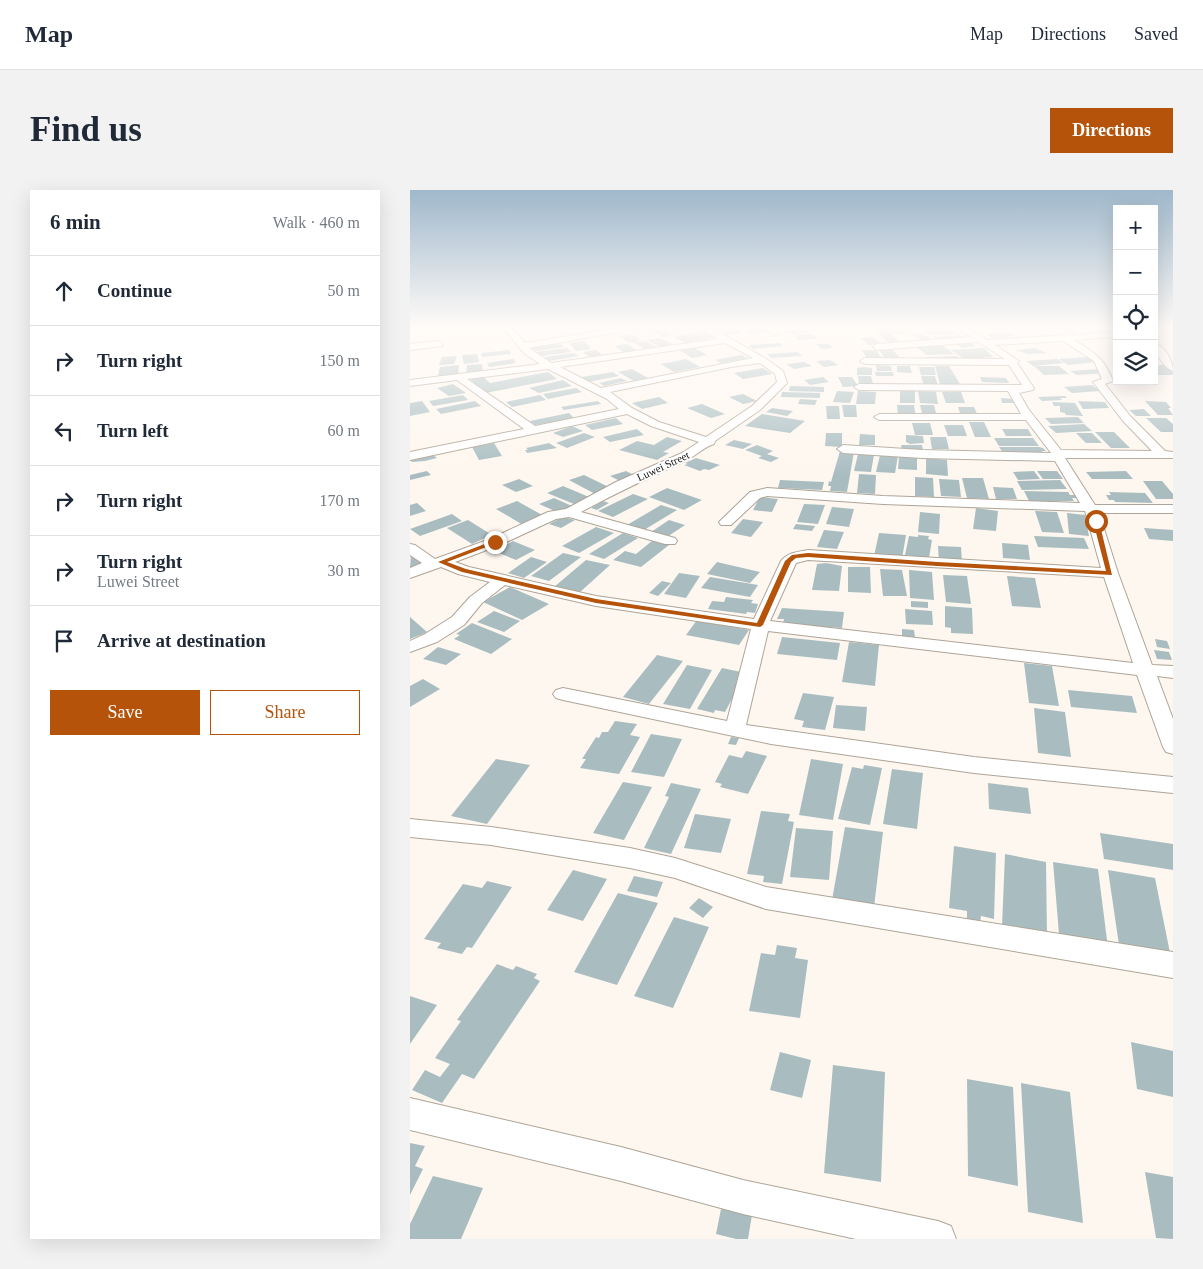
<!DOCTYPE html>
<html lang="en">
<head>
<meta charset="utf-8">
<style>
  :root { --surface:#fff; --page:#f2f2f3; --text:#1f2937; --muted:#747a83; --line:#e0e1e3; --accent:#b45309 }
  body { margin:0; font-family:Georgia,serif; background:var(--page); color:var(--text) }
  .controls { position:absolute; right:15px; top:15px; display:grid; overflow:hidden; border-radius:0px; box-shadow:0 5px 20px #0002 }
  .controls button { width:45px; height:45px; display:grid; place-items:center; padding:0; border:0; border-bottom:1px solid var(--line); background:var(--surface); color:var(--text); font:25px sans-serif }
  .stop { position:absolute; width:15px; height:15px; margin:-11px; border:4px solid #b45309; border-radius:50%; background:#fff }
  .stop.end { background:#b45309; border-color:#fff; box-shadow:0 1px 5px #0008 }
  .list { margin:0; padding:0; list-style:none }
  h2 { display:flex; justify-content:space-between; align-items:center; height:65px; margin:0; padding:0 20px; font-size:21px }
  h2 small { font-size:16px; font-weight:400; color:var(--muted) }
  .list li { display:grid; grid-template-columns:32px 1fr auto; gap:15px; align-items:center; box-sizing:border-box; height:70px; padding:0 20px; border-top:1px solid var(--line) }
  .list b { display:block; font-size:19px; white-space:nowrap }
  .list p { margin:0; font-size:16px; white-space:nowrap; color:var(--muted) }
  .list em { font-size:16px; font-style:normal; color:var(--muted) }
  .actions { display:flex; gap:10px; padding:15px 20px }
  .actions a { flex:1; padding:11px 0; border:1px solid var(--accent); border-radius:0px; text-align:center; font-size:18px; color:var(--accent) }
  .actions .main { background:var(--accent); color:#fff }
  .icon { flex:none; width:28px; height:28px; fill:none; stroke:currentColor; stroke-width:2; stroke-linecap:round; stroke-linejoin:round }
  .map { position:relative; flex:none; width:763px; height:1049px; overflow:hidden; border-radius:0px }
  header { display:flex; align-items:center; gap:30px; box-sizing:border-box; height:70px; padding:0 25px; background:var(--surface); border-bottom:1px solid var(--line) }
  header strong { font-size:24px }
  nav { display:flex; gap:28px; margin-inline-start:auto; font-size:18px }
  .intro { display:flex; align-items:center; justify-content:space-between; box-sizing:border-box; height:120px; padding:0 30px }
  h1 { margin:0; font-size:35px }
  .button { padding:12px 22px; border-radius:0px; background:var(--accent); color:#fff; font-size:18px; font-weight:700 }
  main { display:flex; gap:30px; padding:0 30px }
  aside { flex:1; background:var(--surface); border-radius:0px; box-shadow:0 5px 20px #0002 }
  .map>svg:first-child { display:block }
  .building { fill:#a9bdc1 }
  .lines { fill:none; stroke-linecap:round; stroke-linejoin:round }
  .street-casing { stroke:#aea497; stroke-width:2 }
  .street { fill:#fff; fill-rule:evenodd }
  .route { fill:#b45309 }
  .labels { text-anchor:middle; stroke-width:4; stroke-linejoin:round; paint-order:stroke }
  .far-street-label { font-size:11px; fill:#17140f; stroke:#fff }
</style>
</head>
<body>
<header>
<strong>Map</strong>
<nav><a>Map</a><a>Directions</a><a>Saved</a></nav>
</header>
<div class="intro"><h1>Find us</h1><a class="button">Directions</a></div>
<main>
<aside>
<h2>6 min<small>Walk · 460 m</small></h2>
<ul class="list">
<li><svg class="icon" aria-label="ahead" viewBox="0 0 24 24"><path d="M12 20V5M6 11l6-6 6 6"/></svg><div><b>Continue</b></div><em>50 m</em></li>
<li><svg class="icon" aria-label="right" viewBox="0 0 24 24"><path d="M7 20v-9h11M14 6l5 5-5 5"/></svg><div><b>Turn right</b></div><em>150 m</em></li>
<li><svg class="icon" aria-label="left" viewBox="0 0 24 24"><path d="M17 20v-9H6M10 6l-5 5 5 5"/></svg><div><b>Turn left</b></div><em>60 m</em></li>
<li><svg class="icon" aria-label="right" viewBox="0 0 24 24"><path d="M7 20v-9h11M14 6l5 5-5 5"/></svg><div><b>Turn right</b></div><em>170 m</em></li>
<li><svg class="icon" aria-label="right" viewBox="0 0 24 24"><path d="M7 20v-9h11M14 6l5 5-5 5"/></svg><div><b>Turn right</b><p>Luwei Street</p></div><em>30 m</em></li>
<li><svg class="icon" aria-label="arrive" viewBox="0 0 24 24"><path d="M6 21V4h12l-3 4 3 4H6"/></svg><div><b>Arrive at destination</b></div></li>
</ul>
<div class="actions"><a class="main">Save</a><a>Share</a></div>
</aside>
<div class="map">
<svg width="763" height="1049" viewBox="0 0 763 1049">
  <rect width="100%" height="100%" fill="#fef7ef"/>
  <!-- building -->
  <path class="building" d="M254 138 265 145 253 147 241 140Z
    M310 138H325L331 143 317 145Z
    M357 138 360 142 338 144 334 140Z
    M463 138H476L483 145H481L494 154 481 155Z
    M477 138H489L496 144H485Z
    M649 138H662L669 142 658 143Z
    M398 140 400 143 377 144 372 141Z
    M543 140 547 144 519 145 515 142Z
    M294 141 308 147 276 153 263 147Z
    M512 143 522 150 512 151 502 144Z
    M599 143 606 146 582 148 575 144Z
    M221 144 232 151 219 153 209 146Z
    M403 144 407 149 388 150 385 145Z
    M550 145 556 149 529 151 523 147Z
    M463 147 471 154 458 155 450 148Z
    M249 148 263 154 250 157 236 150Z
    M174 151 181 159 166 161 159 153Z
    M235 151 247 157 235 159 224 153Z
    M370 153 373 156 342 159 339 155Z
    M561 153 566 156 552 158 546 154Z
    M151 154 154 157 126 161 123 158Z
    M217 154 228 161 215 163 204 156Z
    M406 154H419L423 158 411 159Z
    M516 155H532L544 164 517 165 505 156Z
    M283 157 297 165 282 168 268 159Z
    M157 158 161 162 130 166 126 162Z
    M574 158 583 167 554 169 541 160Z
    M625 158 637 163 618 164 605 160Z
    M468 159H482L490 168H475Z
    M100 160 101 164 72 167 71 163Z
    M186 160 195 167 182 169 173 162Z
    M452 160H466L473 170H458Z
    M388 162 392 166 361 168 357 164Z
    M164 163 169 166 139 171 135 167Z
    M67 164 69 172 54 174 52 165Z
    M331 165 338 168 311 173 305 170Z
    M47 166 44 174 29 175 32 167Z
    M547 166 551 170 519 171 516 167Z
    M679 167 688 172 658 175 649 169Z
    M103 169 106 173 79 177 77 173Z
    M276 169 290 177 264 182 251 174Z
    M647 169 654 173 623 176 616 171Z
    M420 170 428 175 414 177 406 171Z
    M394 172 402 176 384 179 376 174Z
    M72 174 73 183 56 184 57 175Z
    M49 175 48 185 28 186 30 177Z
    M466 175 481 176 482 181H467Z
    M744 175H754L763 182V185H744Z
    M487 176H500L502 183 487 182Z
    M525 176H539L550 194H530Z
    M624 176H649L659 184 634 185Z
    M454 177 462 178V185H447V178Z
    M509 177H524L526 185H511Z
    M353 178 362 184 333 189 324 183Z
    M222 179 238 188 224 191 208 182Z
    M688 179 696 183 667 185 660 181Z
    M138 182 147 189 75 203 59 188 72 186 80 193Z
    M203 182 209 186 178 192 172 187Z
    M465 182H483L484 186H466Z
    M448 186H461L463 194H449Z
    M511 186H525L528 196H514Z
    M413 187 419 192 400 195 394 190Z
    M428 187H442L448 196 433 197Z
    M570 187 596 188 599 193 572 192Z
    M211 188 217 191 194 196 189 193Z
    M153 190 162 196 129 203 119 198Z
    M43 194 56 203 39 206 27 198Z
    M682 195 690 201 662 203 654 197Z
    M380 196 414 197V202L379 201Z
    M166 198 172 202 138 209 133 204Z
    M427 201 444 202 440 213 423 212Z
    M448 201 466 202 465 214H446Z
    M490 201H505V213H490Z
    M508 201 526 202 528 214 510 213Z
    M372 202 410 203V208L371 207Z
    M532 202H551L555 213H536Z
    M333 204 347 211 333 214 319 207Z
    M53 205 58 210 23 216 19 211Z
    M130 205 136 210 102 217 96 212Z
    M655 206 657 208H650L652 210 632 211 628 207Z
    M249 207 258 213 232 219 222 213Z
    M591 208 605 209 606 213H592Z
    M390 209 407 210 405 215 388 214Z
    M12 211 20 222 0 226V213Z
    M65 211 71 216 31 224 26 219Z
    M188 211 191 214 154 220 151 217Z
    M668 211 695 212 699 218 673 219Z
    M735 211 756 212 761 218H758L763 225H748Z
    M642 212 665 213 673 226 656 225 655 223 650 222V216H644Z
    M292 214 315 224 301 228 277 218Z
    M432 215H446L447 227H434Z
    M487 215H504L506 228H488Z
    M510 215H524L526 223H512Z
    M416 216H429L430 229H417Z
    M548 217H564L568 226H551Z
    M362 218 383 221 377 226 356 222Z
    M734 219 741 226H726L719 220Z
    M159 223 164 228 125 235 120 231Z
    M352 224 395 231 380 243 335 236Z
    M668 227 674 233 641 234 635 228Z
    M206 228 213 234 182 240 175 235Z
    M736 228H756L763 234V242H751Z
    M559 232H574L581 247H565Z
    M502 233H520L523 245H505Z
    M674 234 682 241 646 243 638 236Z
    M534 235H553L557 246H538Z
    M162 236 173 241 153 247 143 243Z
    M227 239 234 245 200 252 193 247Z
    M592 239H618L622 246H596Z
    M685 242H704L720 258H701Z
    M174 243 185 247 157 258 146 253Z
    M416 243H432V257L415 256Z
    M666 243H682L692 253H676Z
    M450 244 465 245V255H449Z
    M496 245 513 246 514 253 500 254 496 252Z
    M257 247 272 251 253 262 259 263 247 270 209 260 227 251 244 255Z
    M520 247H536L539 259H522Z
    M584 248H623L629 256H589Z
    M324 250 342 254 333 259 315 255Z
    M84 253 92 266 69 270 62 257Z
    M139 253 147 258 117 263 115 260H118L116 258Z
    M347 255 363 261 357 264 369 268 361 272 348 268 352 266 335 260Z
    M491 255H512L513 261H492Z
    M589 257H629L633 258 636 261H632L634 264H594Z
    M430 261 444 262 437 302 420 301 421 296H418L419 291 421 292Z
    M22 264 27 268 15 271 2 272 0 270Z
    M448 264 464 265 461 282 444 281Z
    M470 265 488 266 485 283 466 282Z
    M489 267 507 268V280L488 279Z
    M286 268 310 275 299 280 294 279 290 281 274 275 278 274 275 273Z
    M516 268 537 270 538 286 516 284Z
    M17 281 21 285 0 290V285Z
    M216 281 228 287 212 292 200 286Z
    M624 281 630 289 608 290 603 282Z
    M627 281H647L653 289H633Z
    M716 281 723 289H682L676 282Z
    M449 284 466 285 465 304 447 303Z
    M174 285 203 299 187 305 159 290Z
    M505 287 523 288 524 307 505 306Z
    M552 288H573L579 309 557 308Z
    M109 289 123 296 106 302 92 295Z
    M529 289 549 290 551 307 531 306Z
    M370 290 414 292 412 300 368 298Z
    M650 290 657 299 612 300 607 291Z
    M733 291H752L763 304V309H746Z
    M153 296 179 307 164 314 137 303Z
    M583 297 603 298 607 309H586Z
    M257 298 292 310 274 320 239 307Z
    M614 301 658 302 660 305H668L670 308H662L664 311H619Z
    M699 302 735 303 743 313 705 312 704 310H699L696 305H701Z
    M223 304 238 309 203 327 188 321Z
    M350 307 368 309 362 322 343 320Z
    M144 308 162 316 147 322 129 314Z
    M107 311 134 326 113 335 86 319Z
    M193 311 199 313 187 320 181 318Z
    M7 313 16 321 0 326V315Z
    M394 314 415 315 408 334 387 332Z
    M251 315 267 320 234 340 217 335Z
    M422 317 444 319 439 337 416 334Z
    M566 318 588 321 586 341 563 339Z
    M625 321 647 322 654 343 632 342Z
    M510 322 530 324 529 344 508 342Z
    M657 323 675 325 679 346 659 344Z
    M42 324 52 331 10 346 0 339Z
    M153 327 165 330 151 338 139 334Z
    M333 329 353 332 341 347 321 343Z
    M58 330 82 345 62 354 37 338Z
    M259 330 275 335 257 347 241 342Z
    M386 334 405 336 402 341 383 339Z
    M186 337 204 343 169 363 152 356Z
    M734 338 763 340V351L739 349Z
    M414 340 434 342 427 359 407 357Z
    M213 343 228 348 194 369 179 364Z
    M469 343 496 345 492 369 464 366Z
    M508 345 519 346 518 349 522 350 519 368 495 365 499 346 508 347Z
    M624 346 674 348 679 359 628 357Z
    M103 351 125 360 106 370 84 361Z
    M242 351 259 355 231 377 203 370 215 361 226 364Z
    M592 353 618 355 620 370 593 368Z
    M528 356 551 357 552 373 529 372Z
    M153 363 171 367 139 391 121 386Z
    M1 365 13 372 0 378Z
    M121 367 137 372 114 388 98 383Z
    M176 370 200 375 169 403 144 397Z
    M307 372 350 382 340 393 297 384Z
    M416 373 432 376 429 401 402 400 407 374Z
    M438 377H460L461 403 438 402Z
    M470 379 492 380 497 406H473Z
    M499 380 522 382 524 410 500 408Z
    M269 383 290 386 276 408 254 404Z
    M533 385 557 386 561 414 536 412Z
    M597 386 625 388 631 418 602 416Z
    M300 387 348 395 340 407 291 398Z
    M252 391 261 393 248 406 239 403Z
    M100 397 139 414 112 430 73 412Z
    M316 407 343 410 341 413 348 414 345 423 337 422 336 424 298 419 302 411 314 412Z
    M501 411 518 412V418L501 417Z
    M535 416 562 418 563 444 541 443V438L535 437Z
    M372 418 434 422 432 438 373 434 374 429H367Z
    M495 419 522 421 523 435 496 434Z
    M84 421 110 431 94 442 67 432Z
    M0 427 17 442 0 449Z
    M287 430 339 440 329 455 276 445Z
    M62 433 102 449 81 464 44 449 50 445 46 444Z
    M492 439 504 440 505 447 492 446Z
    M372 447 430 453 427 470 367 464Z
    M745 449 757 451 760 459 747 457Z
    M439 452 469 455 465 496 432 492Z
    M28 457 51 464 36 475 13 469Z
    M744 460 759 462 762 470 747 469Z
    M247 465 273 471 239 514 213 507Z
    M614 473 642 476 649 516 619 513Z
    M277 475 302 480 280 519 253 514Z
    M312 478 336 483 315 522 305 520 304 523 287 519Z
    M13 489 30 499 0 517V496Z
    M658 500 722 506 727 523 661 517Z
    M393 503 424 507 415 540 392 537 394 531 384 529Z
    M426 515 457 517 455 541 423 538Z
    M624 518 655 522 661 567 628 563Z
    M205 531 227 534 220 545 230 547 209 584 170 578 176 569H172L186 547 189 548 192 542H198Z
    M241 544 272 549 254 587 221 582Z
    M321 547 329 548 326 555 318 554Z
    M336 561 357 566 338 604 310 597 312 594 305 592 319 565 332 568Z
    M86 569 120 575 77 634 41 626Z
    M401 569 433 574 423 630 389 625Z
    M454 575 472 578 460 635 428 629 442 577 453 579Z
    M482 579 513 583 507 639 473 634Z
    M213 592 242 597 214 650 183 643Z
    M261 593 291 599 261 664 234 658 259 607 255 606Z
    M578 593 618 598 621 624 579 619Z
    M351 621 380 624 378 631 384 632 372 694 353 692 354 686 337 684Z
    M285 624 321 629 311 663 274 658Z
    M435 637 473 642 464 717 422 710Z
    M386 638 423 641 419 690 380 687Z
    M690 643 763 654V680L694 669Z
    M544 656 586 663 584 729 571 726 570 734 557 731V721L539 718Z
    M595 664 636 672 637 746 592 736Z
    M643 672 688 679 698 758 649 744Z
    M163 680 197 689 173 731 137 720Z
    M698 680 745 688 761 768 709 755Z
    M224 686 253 692 247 707 217 701Z
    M77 691 102 697 62 758 57 757 52 764 27 758 31 753 14 749 53 694 72 698Z
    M208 703 248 713 207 795 164 782Z
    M289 708 303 717 293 728 279 718Z
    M264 727 299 737 263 818 224 806Z
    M367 755 387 758 385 768 398 770 390 828 339 821 351 763 365 765Z
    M87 774 103 780 106 776 127 784 124 788 130 791 64 889 52 884 32 913 2 900 15 880 30 887 40 874 25 868 51 831 47 830Z
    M0 806 27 815 0 854Z
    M721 852 763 861V907L727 899Z
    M370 862 401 870 392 908 360 900Z
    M423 875 475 882 471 992 414 983Z
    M557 889 603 897 608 996 558 986Z
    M611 893 660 902 673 1033 618 1022Z
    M0 953 15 956 5 976 13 979 0 1005Z
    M735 982 763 987V1049L746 1048Z
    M23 986 73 998 51 1049H0V1034Z
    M311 1019 342 1025 338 1049H326L306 1044Z"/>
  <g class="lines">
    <defs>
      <path id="street" d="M93 138H102L115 153 209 138H232L119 158 141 173 308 149 291 138H302L355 168 373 181 377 193 350 220 305 251 304 254C294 257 287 265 277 270 241 287 206 303 171 322L265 348 267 351 265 354H255L159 327 146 329 90 355 45 372 59 377 186 406 344 429 371 371C378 362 388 362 398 360L691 378 675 321 473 314 357 306 350 308 321 335H311L309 332 340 302 357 298 473 306 670 313 645 271 512 268 433 263 427 259 433 255 512 260 641 263 616 230H469L464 227 469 224H611L598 201 449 200 444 197 449 194 612 195 599 175 455 174 450 171 455 168 595 169 568 152 467 160 463 157 467 154 561 147 548 138H558L577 150 707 142V147L664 150C685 164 693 166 703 191L695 194 721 227 755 261 763 262V268H655L685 315H763V323H689L708 383 742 475 763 476V488L747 486 763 529V564L756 562 753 557 727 485 358 441 336 535 564 567 763 587V603L564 583 361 554 153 510 146 508 143 504 146 500 153 498 317 531 341 439 186 416 95 395 72 413 54 435 27 452 0 462V451L15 444 42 427 60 407 80 392 48 384 31 377 0 388V378L12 373 0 365V354L5 355 25 369 80 349 138 322 156 319 206 292 272 263 289 252 241 236 217 224 0 270V262L114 239 47 190 0 196V190L130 174 115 164ZM653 151 684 171 692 189 683 192 713 231 742 261 651 260 619 220 609 203 623 200 624 198 607 173 609 171 585 155ZM315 153 343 168 191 198 150 177ZM350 173 365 184 367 192 342 216 296 247 249 232 222 218 200 202 321 177ZM138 179 197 209 209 219 125 236 57 189ZM398 370 694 387 723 473 360 431 386 373Z
        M357 138H365L369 144 362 146Z
        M29 151 33 154 32 156 0 160V154Z
        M744 152C755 157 763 170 763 181 753 177 744 162 744 152Z
        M0 629 81 637 220 658 265 668 356 697 763 762V788L356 719 265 688 220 678 81 655 0 647Z
        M0 908 211 957 333 990 528 1031 541 1036 546 1049H446L333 1024 211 991 0 940Z"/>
    </defs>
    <!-- street casing -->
    <use href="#street" class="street-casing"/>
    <!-- street -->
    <use href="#street" class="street"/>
  </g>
  <!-- sky -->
  <linearGradient id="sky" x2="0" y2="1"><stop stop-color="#9fb8cb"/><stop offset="0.48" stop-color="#fffbf8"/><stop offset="1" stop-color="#fffbf8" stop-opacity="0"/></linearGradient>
  <rect width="763" height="285" fill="url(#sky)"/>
  <!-- route -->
  <path class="route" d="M686 329 689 331 702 385 527 376 398 367 386 368 381 372 353 435 350 437 186 413 52 382 28 372 85 350 87 353 37 372 56 379 186 409 347 433 375 371 382 365 398 363 527 372 696 381 683 331Z"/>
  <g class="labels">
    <!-- far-street labels -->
    <g class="far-street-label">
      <text transform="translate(253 276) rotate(-25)" y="4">Luwei Street</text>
    </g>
  </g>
</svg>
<div class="controls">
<button>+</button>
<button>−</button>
<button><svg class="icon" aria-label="locate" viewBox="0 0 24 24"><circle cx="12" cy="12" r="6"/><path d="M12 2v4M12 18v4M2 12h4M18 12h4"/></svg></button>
<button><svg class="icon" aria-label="layers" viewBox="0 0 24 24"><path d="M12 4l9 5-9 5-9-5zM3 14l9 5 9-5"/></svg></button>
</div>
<div class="stop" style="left:686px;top:331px"></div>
<div class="stop end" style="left:85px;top:352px"></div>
</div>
</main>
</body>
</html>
